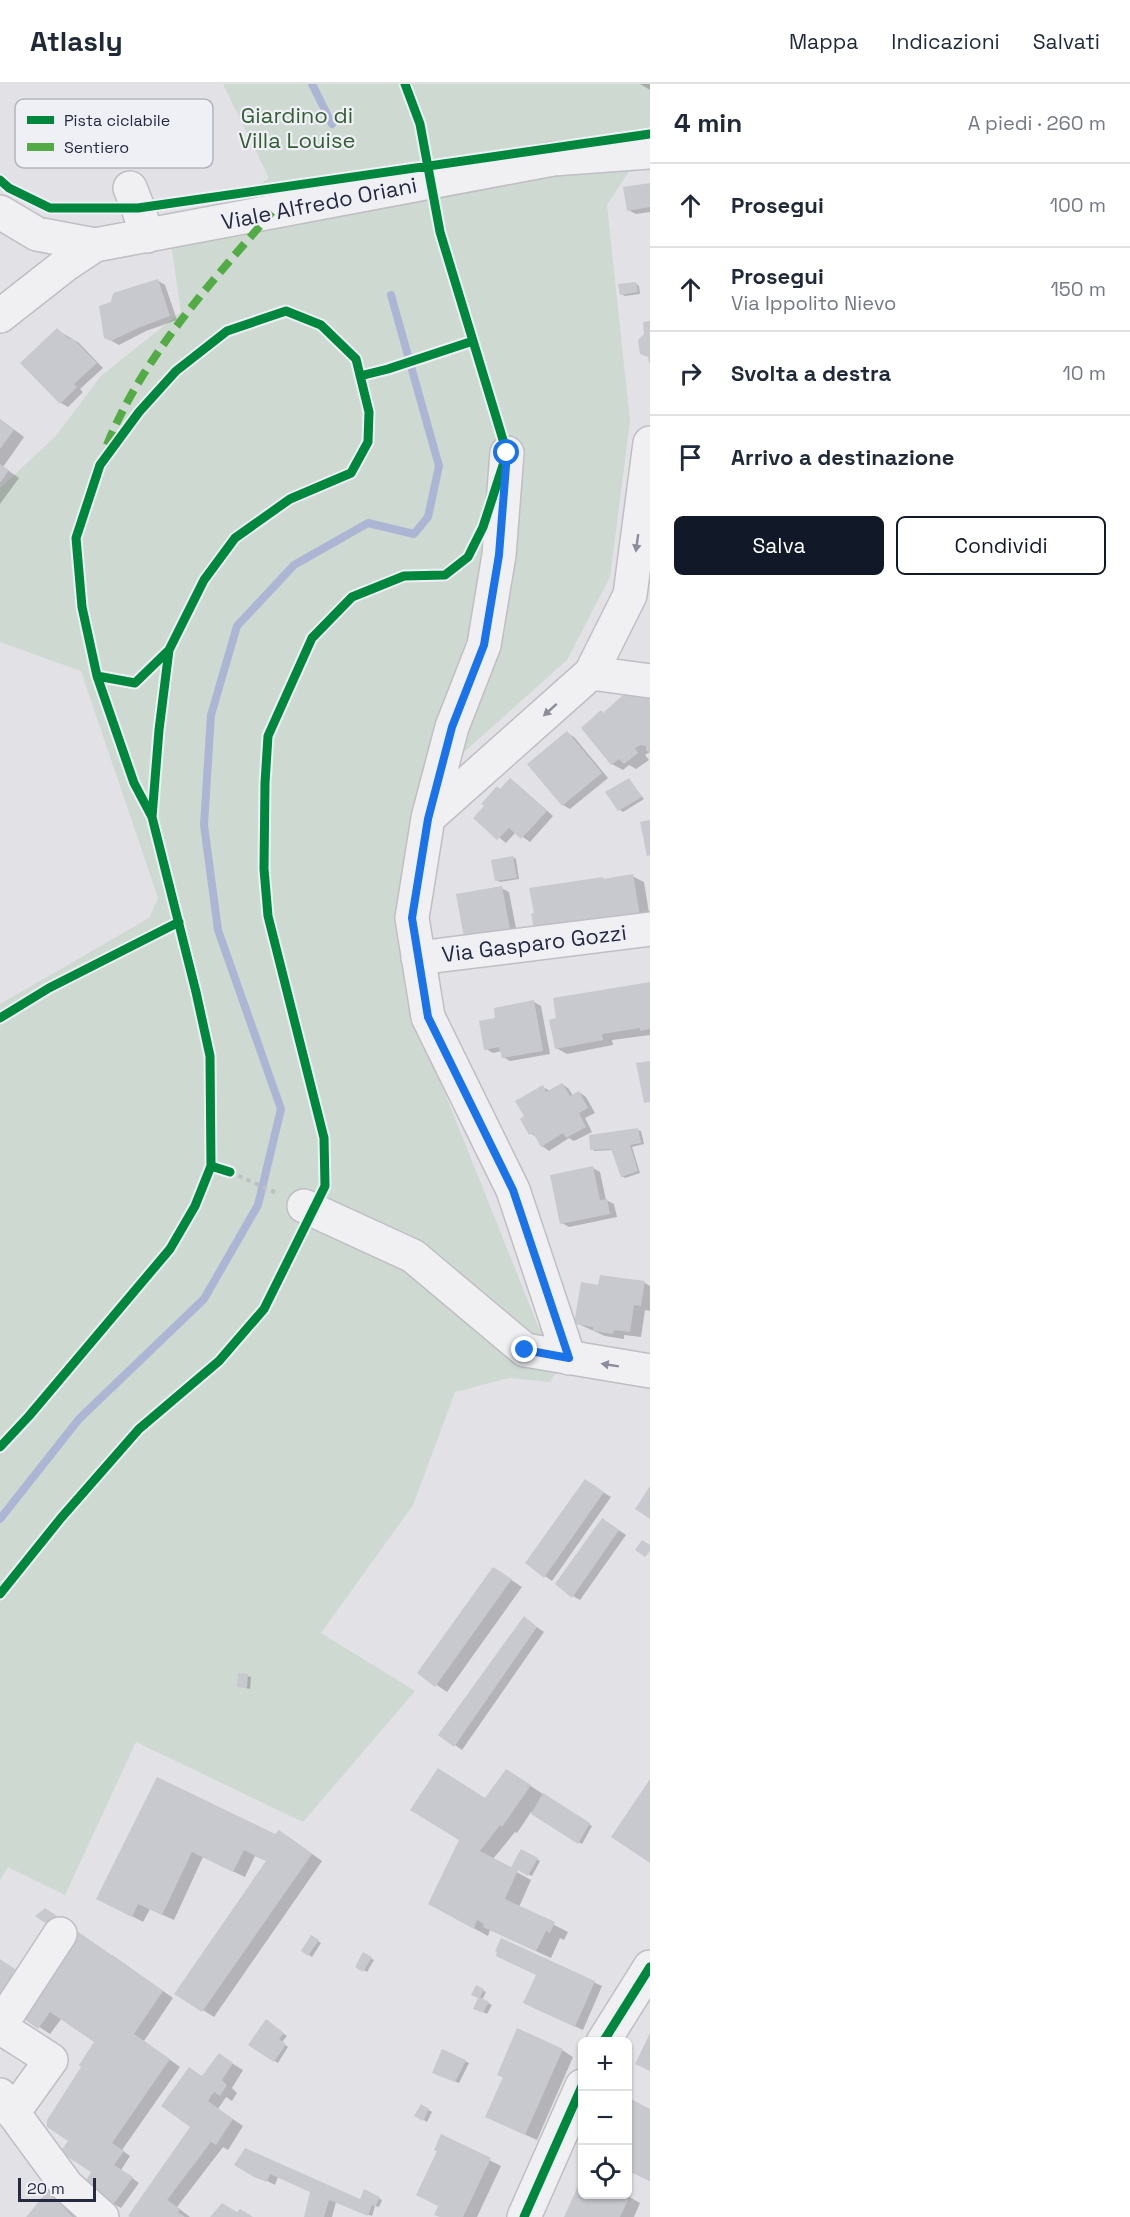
<!DOCTYPE html>
<html lang="it">
<head>
<meta charset="utf-8">
<style>
  :root { --surface:#fff; --page:#f2f2f3; --text:#1f2937; --muted:#747a83; --line:#e0e1e3; --accent:#111827 }
  body { margin:0; font-family:"Space Grotesk",sans-serif; background:var(--page); color:var(--text) }
  .controls { position:absolute; right:18px; bottom:18px; display:grid; overflow:hidden; border-radius:9px; box-shadow:0 2px 4px #0004 }
  .controls button { width:54px; height:54px; display:grid; place-items:center; padding:0; border:0; border-bottom:2px solid var(--line); background:var(--surface); color:var(--text); font:30px sans-serif }
  .scale { position:absolute; left:18px; bottom:15px; width:78px; box-sizing:border-box; padding-left:6px; border:3px solid #262a41; border-top:0; font-size:16px; line-height:21px; white-space:nowrap; color:#262a41; -webkit-text-stroke:4px #eef0f6; paint-order:stroke }
  .stop { position:absolute; width:18px; height:18px; margin:-14px; border:4px solid #1a73e8; border-radius:50%; background:#fff }
  .stop.end { background:#1a73e8; border-color:#fff; box-shadow:0 2px 6px #0008 }
  .list { margin:0; padding:0; list-style:none }
  h2 { display:flex; justify-content:space-between; align-items:center; height:78px; margin:0; padding:0 24px; font-size:26px }
  h2 small { font-size:20px; font-weight:400; color:var(--muted) }
  .list li { display:grid; grid-template-columns:39px 1fr auto; gap:18px; align-items:center; box-sizing:border-box; height:84px; padding:0 24px; border-top:2px solid var(--line) }
  .list b { display:block; font-size:22px; white-space:nowrap }
  .list p { margin:0; font-size:20px; white-space:nowrap; color:var(--muted) }
  .list em { font-size:20px; font-style:normal; color:var(--muted) }
  .actions { display:flex; gap:12px; padding:18px 24px }
  .actions a { flex:1; padding:14px 0; border:2px solid var(--accent); border-radius:9px; text-align:center; font-size:21px; color:var(--accent) }
  .actions .main { background:var(--accent); color:#fff }
  .icon { flex:none; width:33px; height:33px; fill:none; stroke:currentColor; stroke-width:2; stroke-linecap:round; stroke-linejoin:round }
  .map { position:relative; flex:none; width:650px; height:2133px; overflow:hidden }
  header { display:flex; align-items:center; gap:36px; box-sizing:border-box; height:84px; padding:0 30px; background:var(--surface); border-bottom:2px solid var(--line) }
  header strong { font-size:28px }
  nav { display:flex; gap:33px; margin-inline-start:auto; font-size:21px }
  main { display:flex }
  aside { flex:1; background:var(--surface) }
  .map>svg:first-child { display:block }
  .green { fill:#ced9d1 }
  .shadow { fill:#0003 }
  .lines { fill:none; stroke-linecap:round; stroke-linejoin:round }
  .stream { stroke:#acb6d4; stroke-width:8 }
  .building { fill:#c8c9ce }
  .minor-casing { stroke:#bebec4; stroke-width:36 }
  .path { stroke:#bfc0c6; stroke-width:4; stroke-dasharray:4.5 4.5; stroke-linecap:butt }
  .minor { stroke:#f0f0f3; stroke-width:33 }
  .quiet { stroke:#53ab46; stroke-width:8; stroke-dasharray:15 8; stroke-linecap:butt }
  .cycleway-casing { stroke:#eef0f6; stroke-width:13 }
  .cycleway { stroke:#00873e; stroke-width:9 }
  .oneway { fill:#8b8d9a }
  .route { stroke:#1a73e8; stroke-width:8 }
  .labels { text-anchor:middle; stroke-width:4.5; stroke-linejoin:round; paint-order:stroke }
  .park-label { font-size:22px; fill:#335e34; stroke:#eef0f6 }
  .street-label { font-size:22px; fill:#262a41; stroke:#eef0f6 }
  .key { fill:#eef0f6; stroke:#b2b5c0; stroke-width:1.5 }
  .key-label { font-size:16px; fill:#262a41 }
</style>
</head>
<body>
<header>
<strong>Atlasly</strong>
<nav><a>Mappa</a><a>Indicazioni</a><a>Salvati</a></nav>
</header>
<main>
<div class="map">
<svg width="650" height="2133" viewBox="0 0 650 2133">
  <rect width="100%" height="100%" fill="#e1e1e6"/>
  <!-- green -->
  <path class="green" d="M223 0H650V55L607 121 630 337 610 493 567 576 418 709 406 912 538 1242 562 1278 550 1298 509 1294 455 1308 413 1421 321 1549 415 1607 303 1738 136 1658 65 1811 8 1783 0 1796V920L149 834 158 814 81 587 0 558V404L55 353 101 292 181 228 171 159 269 94Z"/>
  <!-- shadow -->
  <path class="shadow" d="M640 0H650V6Z
    M650 100V128L636 130 628 126 625 104Z
    M157 196 165 201 177 236 146 247 119 261 105 253Z
    M636 200 639 202 640 210 625 212 621 210Z
    M57 246 79 259 103 284 80 305 83 308 68 323 61 319Z
    M0 335 24 353 3 383 19 394 0 420Z
    M627 612 650 615V668L645 671 649 676 636 685 629 681 623 686 612 680 604 630Z
    M567 649 574 653 608 694 570 725 563 721Z
    M510 695 517 700 553 732 530 758 516 748 506 759 475 734Z
    M629 696 644 715 623 728 620 726Z
    M513 773 516 775 519 795 500 798 496 796Z
    M632 792 644 798 650 835 561 855 602 794 606 796Z
    M501 804 509 808 519 860 475 867Z
    M650 900V951L612 956 613 961 567 970 556 964 558 935 554 915Z
    M534 918 541 922 550 970 510 977 503 973 502 967 493 969 486 965 496 936Z
    M562 1000 569 1005 573 1012 579 1008 586 1013 595 1029 585 1034 592 1048 574 1057 569 1054 549 1067 542 1062 538 1054 530 1049 543 1003 550 1007Z
    M638 1046 641 1047 644 1060 632 1063 640 1089 625 1094 622 1092 613 1066 595 1067 591 1065Z
    M593 1084 600 1088 606 1116 614 1120 617 1133 569 1143 562 1139Z
    M645 1199 650 1202V1227L645 1226 641 1253 624 1251V1255L605 1252 576 1239 600 1203Z
    M593 1402 611 1413 552 1497 527 1479Z
    M610 1440 626 1451 580 1516 573 1512Z
    M504 1491 522 1503 447 1608 419 1589Z
    M524 1534 544 1548 462 1666 455 1661Z
    M247 1592 251 1593 250 1605 238 1602Z
    M158 1695 276 1752 290 1754 322 1777 214 1933 176 1909 267 1777 255 1772 245 1793 203 1773 174 1836 150 1825 143 1838 109 1820Z
    M520 1695 592 1742 582 1760 531 1728 517 1749 515 1748 493 1775 531 1796 519 1823 568 1848 564 1856 560 1854 551 1874 490 1846 488 1852 430 1820 486 1715Z
    M522 1767 540 1777 532 1792 513 1782Z
    M312 1853 321 1859 312 1873 303 1867Z
    M363 1870 374 1876 367 1888 357 1882Z
    M112 1871 173 1914 144 1957 180 1983 122 2066 130 2072 121 2086 139 2099 121 2124 114 2120 70 2056 96 1958 62 1934 50 1950 23 1932Z
    M544 1876 602 1902 583 1946 532 1923Z
    M477 1903 486 1908 482 1916 492 1921 487 1930 475 1924 480 1914Z
    M269 1939 287 1952 282 1958 288 1963 278 1979 250 1960Z
    M562 1966 573 1973 537 2056 487 2033 504 1994 498 1991Z
    M443 1967 469 1979 459 1999 437 1990Z
    M230 1978 243 1986 232 2004 237 2009 232 2017 226 2013 218 2025 243 2042 228 2066 223 2063 177 2123 190 2133H133L192 2042 203 1993Z
    M631 2017 650 2026V2097L628 2086V2026Z
    M422 2022 432 2028 427 2038 416 2031Z
    M442 2052 501 2082 477 2133H442L439 2067Z
    M245 2066 361 2117 365 2107 382 2116 379 2123 375 2122 372 2132 336 2118 332 2133H305L312 2108 278 2093 275 2101 236 2080Z
    M582 2097V2110H624L640 2119 634 2133H566Z
    M52 2104 76 2121 71 2129 75 2133H28Z"/>
  <g class="lines">
    <!-- stream -->
    <path class="stream" d="M312 0 332 40
      M0 1435 79 1335 204 1215 258 1121 281 1025 218 846 204 741 211 631 237 542 294 481 368 439 414 450 428 433 439 382 391 211"/>
  </g>
  <!-- building -->
  <path class="building" d="M650 99V123L627 127 623 103Z
    M158 195 170 232 138 244 111 257 104 254 99 222 111 218 113 209Z
    M636 198 638 208 620 211 618 200Z
    M650 237V279H649L648 273 640 270 638 256 644 250 643 238Z
    M57 244 69 255 71 253 97 279 74 300 77 303 60 320 20 279Z
    M0 335 14 346 0 365Z
    M0 380 9 386 0 399Z
    M627 610 650 613V668L646 667V662L641 661 635 664 638 669 624 680 619 675 611 681 581 644 601 626 603 629 622 612Z
    M567 647 602 689 562 722 527 680Z
    M510 694 547 727 521 755 509 744 497 756 473 734 484 722 481 720 497 702 500 705Z
    M629 694 642 713 618 727 605 708Z
    M650 736V771L647 772 640 738Z
    M513 772 517 794 495 797 491 776Z
    M633 790 640 832 535 849 531 830 534 829 529 804 603 793V795Z
    M502 802 512 856 466 864 456 810Z
    M650 898V945L640 947V944L602 950 603 956 555 965 549 936 556 934 553 914Z
    M534 916 543 967 502 974 499 963 484 966 479 937 495 934 494 924Z
    M650 977V1018L644 1019 636 979Z
    M562 999 570 1012 579 1007 588 1024 579 1029 586 1043 566 1054 563 1049 541 1063 533 1049 529 1051 520 1035 524 1032 515 1017 543 1001 546 1008Z
    M638 1044 641 1059 630 1061 638 1087 621 1093 611 1065 590 1066 589 1051Z
    M593 1082 600 1116 607 1115 610 1130 560 1140 550 1091Z
    M600 1191 645 1197 641 1222 634 1221 630 1248 614 1246 613 1250 593 1247V1243L574 1240 581 1198 598 1201Z
    M585 1395 604 1408 544 1494 525 1479Z
    M650 1402V1435L635 1425Z
    M602 1434 619 1446 572 1514 555 1500Z
    M642 1456 650 1461V1467L645 1473 635 1466Z
    M493 1483 512 1495 435 1603 417 1589Z
    M524 1532 537 1543 454 1663 438 1651Z
    M238 1589 248 1590 247 1604 237 1603Z
    M438 1684 485 1714 506 1685 531 1701 502 1743 500 1741 480 1767 511 1783 521 1765 538 1774 528 1792 518 1786 505 1815 555 1838 550 1849 546 1847 536 1867 483 1843 484 1840 477 1836 474 1845 428 1820 459 1756 410 1726Z
    M157 1693 275 1750 279 1746 312 1770 202 1928 174 1910 266 1777 244 1766 233 1788 192 1768 162 1831 138 1820 132 1833 96 1815Z
    M650 1695V1779L611 1753Z
    M543 1709 590 1739 578 1760 531 1730Z
    M45 1824 60 1834 53 1844 35 1832Z
    M77 1847 163 1907 134 1950 170 1975 112 2059 124 2067 114 2081 133 2093 113 2121 84 2100 91 2088 60 2068 68 2057 47 2043V2036L81 1983 79 1981 94 1958 50 1928 38 1945 20 1932Z
    M311 1851 319 1856 308 1872 301 1867Z
    M501 1854 595 1897 575 1943 523 1919 536 1891 496 1872 497 1868 495 1867Z
    M363 1868 372 1873 363 1888 355 1883Z
    M0 1875 21 1889 0 1919Z
    M476 1901 484 1905 480 1913 489 1918 483 1929 473 1925 478 1914 471 1911Z
    M266 1935 284 1949 279 1955 286 1960 274 1978 248 1961Z
    M517 1944 563 1965 525 2051 485 2033 503 1993 497 1991Z
    M650 1949V1987L635 1980Z
    M442 1965 466 1976 455 1998 432 1989Z
    M219 1969 233 1979 222 1996 227 2001 220 2012 214 2008 208 2017 233 2035 216 2061 211 2058 167 2116 180 2125 178 2128 185 2133H130L128 2132 190 2043 161 2022 189 1983 202 1992Z
    M631 2015 650 2025V2097L628 2087V2022Z
    M421 2020 429 2025 423 2037 414 2032Z
    M441 2050 491 2074 463 2133H440L434 2131 438 2122 416 2111 437 2067 434 2066Z
    M245 2064 360 2115 364 2105 380 2113 375 2123 372 2121 368 2132 329 2116 324 2133H304L310 2108 270 2090 267 2098 254 2093 234 2081Z
    M582 2093V2110L630 2112 620 2133H564Z
    M52 2102 69 2116 64 2124 73 2133H26Z
    M222 2119 237 2128 240 2125 253 2133H210Z"/>
  <g class="lines">
    <defs>
      <path id="minor" d="M130 104 138 124 147 152
        M0 128 37 150 95 161 553 75 650 68
        M0 232 65 181 95 161
        M591 589 650 597
        M428 734 452 643 484 561 499 471 507 369
        M418 874 650 845
        M304 1122 413 1172 525 1266 650 1287
        M569 1274 513 1106 428 933 412 834 428 734 591 589 630 511 650 359
        M0 1942 60 1850
        M0 1943 51 1976 13 2029
        M603 1958 650 1883
        M0 2011 67 2102 102 2133
        M524 2133 582 2002"/>
    </defs>
    <!-- minor casing -->
    <use href="#minor" class="minor-casing"/>
    <!-- path -->
    <path class="path" d="M230 1088 279 1110"/>
    <!-- minor -->
    <use href="#minor" class="minor"/>
    <!-- quiet -->
    <path class="quiet" d="M107 361C143 272 210 200 272 128"/>
    <defs>
      <path id="cycleway" d="M0 96 9 104 50 124H138L650 50
        M360 292 388 285 473 257
        M169 566 135 599 97 592 134 699 152 733 196 908 210 972 211 1082 230 1088
        M97 592 82 523 76 454 100 381 139 328 176 287 227 247 286 227 321 241 356 275 369 328 368 358 351 389 290 415 235 454 204 496 169 566 159 646 152 733
        M0 934 49 904 179 838
        M0 1363 29 1332 170 1165 195 1122 211 1082
        M0 1510 61 1434 139 1345 219 1277 264 1225 325 1102 324 1054 268 832 264 785 265 699 268 652 312 554 352 513 404 492 445 491 468 473 483 443 507 369 440 148 420 40 405 0
        M603 1958 650 1883
        M524 2133 582 2002"/>
    </defs>
    <!-- cycleway casing -->
    <use href="#cycleway" class="cycleway-casing"/>
    <!-- cycleway -->
    <use href="#cycleway" class="cycleway"/>
  </g>
  <!-- one-way arrows -->
  <defs><path id="oneway-solid" d="M-6-.8H1V-3.2L6.5 0L1 3.2V.8H-6Z" transform="scale(1.5)"/></defs>
  <g class="oneway">
    <use href="#oneway-solid" transform="translate(637 459) rotate(98)"/>
    <use href="#oneway-solid" transform="translate(550 626) rotate(138)"/>
    <use href="#oneway-solid" transform="translate(610 1281) rotate(-171)"/>
  </g>
  <g class="lines">
    <!-- route -->
    <path class="route" d="M507 369 499 471 484 561 452 643 428 735 412 834 428 933 513 1106 569 1274 525 1266"/>
  </g>
  <g class="labels">
    <!-- park labels -->
    <g class="park-label">
      <text x="297" y="39">Giardino di<tspan x="297" dy="25">Villa Louise</tspan></text>
    </g>
    <!-- street labels -->
    <g class="street-label">
      <text transform="translate(319 119) rotate(-11)" y="8">Viale Alfredo Oriani</text>
      <text transform="translate(534 859) rotate(-7)" y="8">Via Gasparo Gozzi</text>
    </g>
  </g>
  <!-- legend -->
  <rect x="15" y="15" width="198" height="69" rx="9" class="key"/>
  <rect x="27" y="32" width="27" height="8" fill="#00873e"/>
  <rect x="27" y="59" width="27" height="8" fill="#53ab46"/>
  <g class="key-label">
    <text x="64" y="42">Pista ciclabile</text>
    <text x="64" y="69">Sentiero</text>
  </g>
</svg>
<div class="controls">
<button>+</button>
<button>−</button>
<button><svg class="icon" aria-label="locate" viewBox="0 0 24 24"><circle cx="12" cy="12" r="6"/><path d="M12 2v4M12 18v4M2 12h4M18 12h4"/></svg></button>
</div>
<div class="scale">20 m</div>
<div class="stop" style="left:507px;top:369px"></div>
<div class="stop end" style="left:525px;top:1266px"></div>
</div>
<aside>
<h2>4 min<small>A piedi · 260 m</small></h2>
<ul class="list">
<li><svg class="icon" aria-label="ahead" viewBox="0 0 24 24"><path d="M12 20V5M6 11l6-6 6 6"/></svg><div><b>Prosegui</b></div><em>100 m</em></li>
<li><svg class="icon" aria-label="ahead" viewBox="0 0 24 24"><path d="M12 20V5M6 11l6-6 6 6"/></svg><div><b>Prosegui</b><p>Via Ippolito Nievo</p></div><em>150 m</em></li>
<li><svg class="icon" aria-label="right" viewBox="0 0 24 24"><path d="M7 20v-9h11M14 6l5 5-5 5"/></svg><div><b>Svolta a destra</b></div><em>10 m</em></li>
<li><svg class="icon" aria-label="arrive" viewBox="0 0 24 24"><path d="M6 21V4h12l-3 4 3 4H6"/></svg><div><b>Arrivo a destinazione</b></div></li>
</ul>
<div class="actions"><a class="main">Salva</a><a>Condividi</a></div>
</aside>
</main>
</body>
</html>
